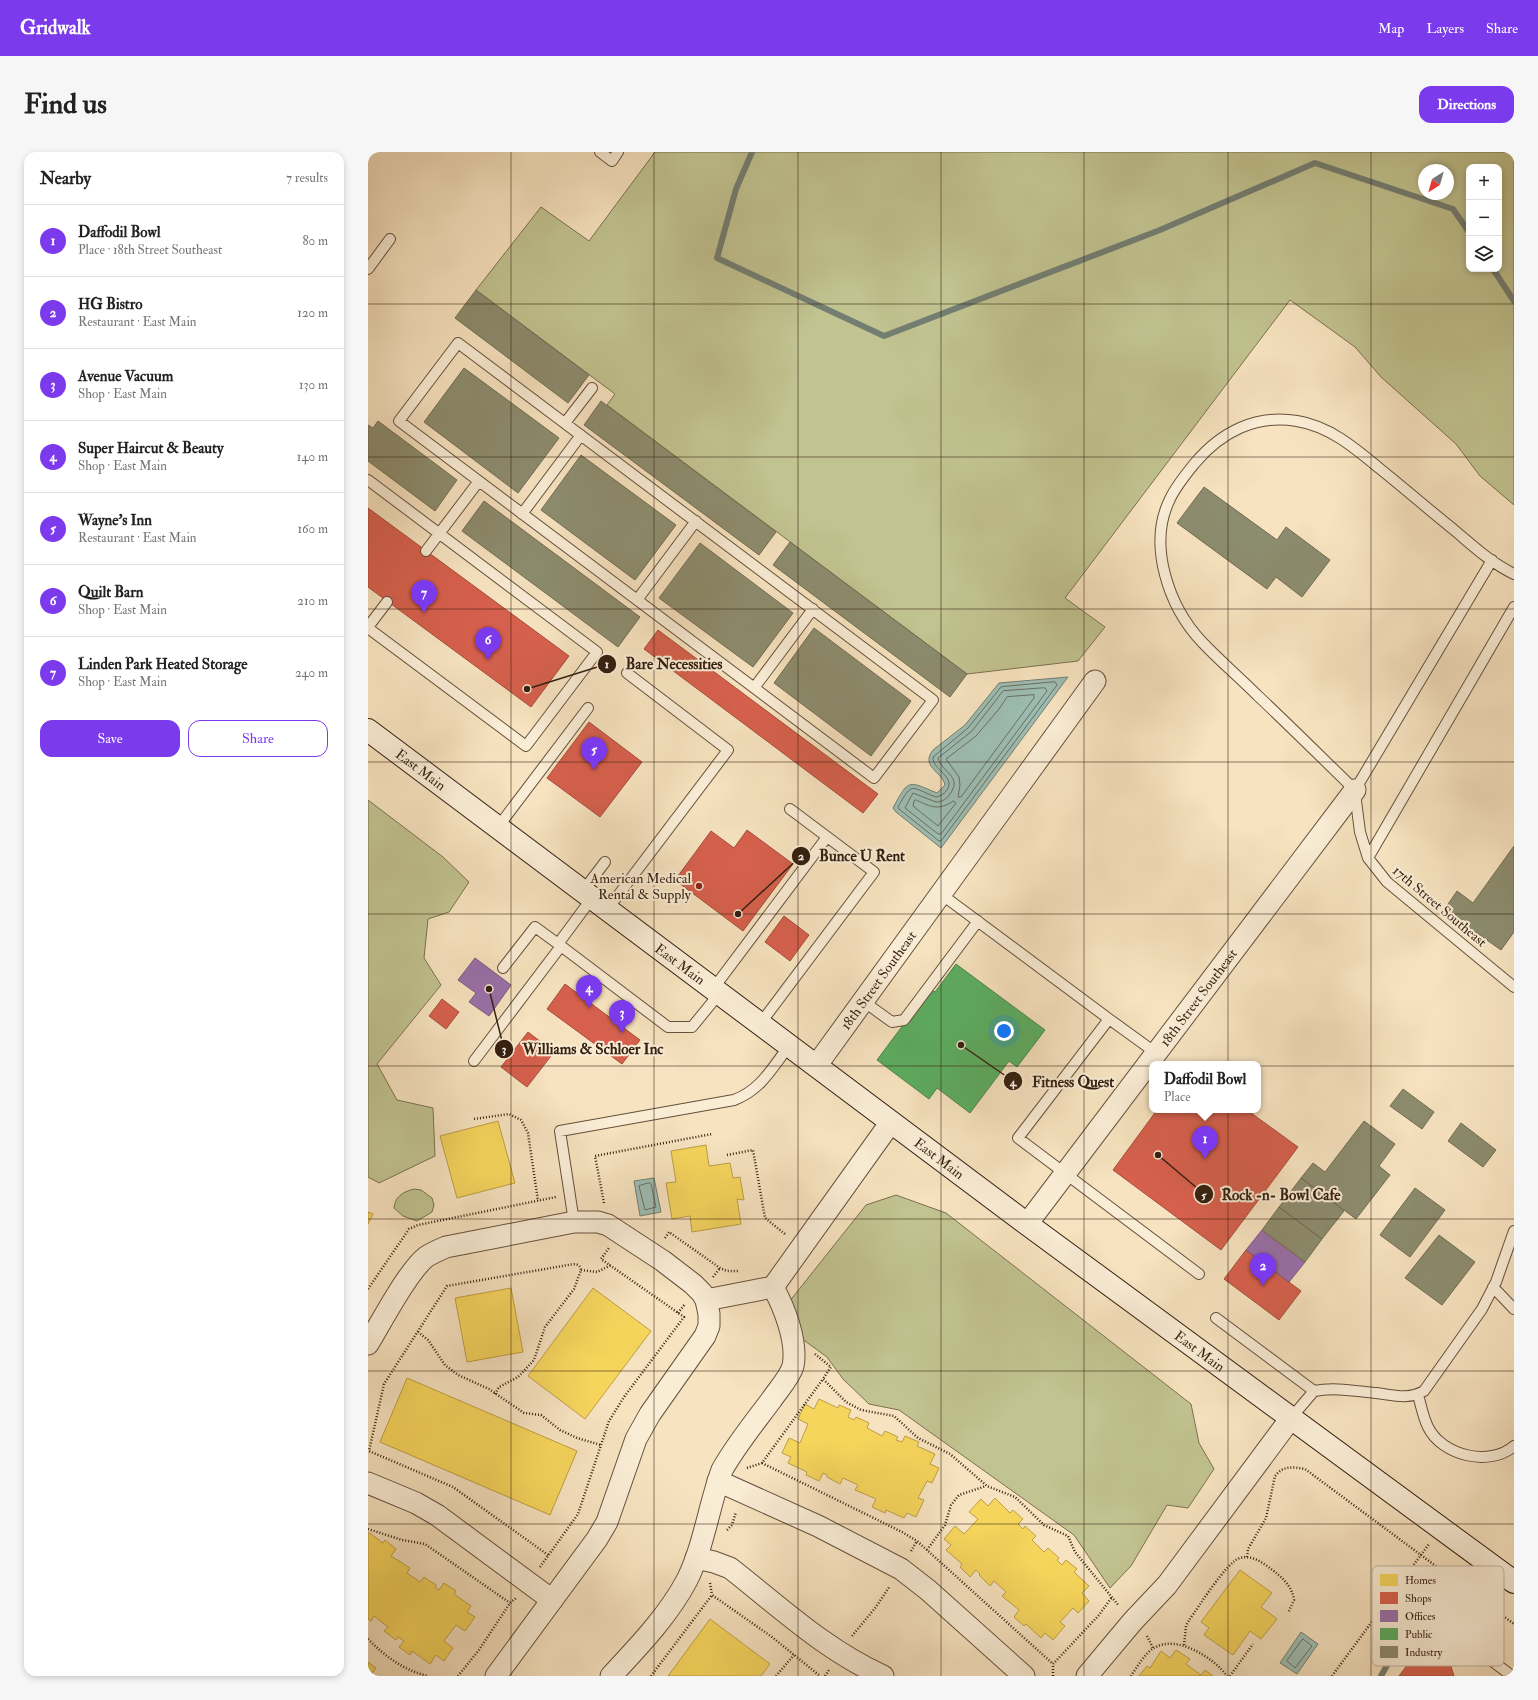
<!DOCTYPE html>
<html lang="en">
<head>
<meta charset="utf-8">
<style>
  :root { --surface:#fff; --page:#f6f6f6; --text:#222; --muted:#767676; --line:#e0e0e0; --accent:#7c3aed }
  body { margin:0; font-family:"IM FELL Double Pica",serif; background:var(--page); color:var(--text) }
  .controls { position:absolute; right:12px; top:12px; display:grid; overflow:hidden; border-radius:8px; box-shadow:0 2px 6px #0003 }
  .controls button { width:36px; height:36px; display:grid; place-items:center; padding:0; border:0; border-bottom:1px solid var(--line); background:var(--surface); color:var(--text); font:20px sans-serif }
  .compass { position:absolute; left:1050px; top:12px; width:36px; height:36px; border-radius:50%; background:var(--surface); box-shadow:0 2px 6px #0003; rotate:217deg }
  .you { position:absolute; left:636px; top:879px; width:14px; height:14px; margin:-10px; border:3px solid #fff; border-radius:50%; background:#1a73e8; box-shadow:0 0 0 6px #1a73e833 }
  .badge { display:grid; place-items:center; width:26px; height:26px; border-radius:50%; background:var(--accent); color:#fff; font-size:13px; font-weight:700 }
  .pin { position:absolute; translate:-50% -33px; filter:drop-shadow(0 1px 2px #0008) }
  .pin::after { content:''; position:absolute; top:21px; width:14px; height:12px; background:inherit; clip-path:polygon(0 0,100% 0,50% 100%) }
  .popup { position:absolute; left:781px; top:909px; width:112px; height:52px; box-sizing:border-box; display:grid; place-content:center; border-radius:8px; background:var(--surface); filter:drop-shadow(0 1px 3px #0005); font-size:13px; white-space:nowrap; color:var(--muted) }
  .popup b { font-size:15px; color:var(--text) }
  .popup::after { content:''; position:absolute; left:50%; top:100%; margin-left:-8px; border:8px solid transparent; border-top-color:var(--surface) }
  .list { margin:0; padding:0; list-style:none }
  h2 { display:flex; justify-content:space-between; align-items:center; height:52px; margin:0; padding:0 16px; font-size:17px }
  h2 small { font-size:13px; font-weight:400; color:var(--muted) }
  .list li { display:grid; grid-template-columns:26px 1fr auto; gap:12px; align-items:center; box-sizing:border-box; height:72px; padding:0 16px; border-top:1px solid var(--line) }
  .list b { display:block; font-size:15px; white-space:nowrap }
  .list p { margin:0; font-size:13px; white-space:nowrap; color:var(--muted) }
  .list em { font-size:13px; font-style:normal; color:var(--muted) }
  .actions { display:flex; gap:8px; padding:12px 16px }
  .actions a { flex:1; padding:9px 0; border:1px solid var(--accent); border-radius:12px; text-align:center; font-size:14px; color:var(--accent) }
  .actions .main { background:var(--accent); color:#fff }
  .icon { flex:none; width:22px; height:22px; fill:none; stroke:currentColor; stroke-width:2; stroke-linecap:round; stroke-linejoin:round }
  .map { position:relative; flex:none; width:1146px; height:1524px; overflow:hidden; border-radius:12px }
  header { display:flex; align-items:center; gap:24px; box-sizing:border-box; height:56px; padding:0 20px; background:var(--accent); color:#fff }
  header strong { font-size:19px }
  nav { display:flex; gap:22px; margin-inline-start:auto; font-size:14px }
  .intro { display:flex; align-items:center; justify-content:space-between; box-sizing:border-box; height:96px; padding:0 24px }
  h1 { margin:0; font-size:28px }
  .button { padding:10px 18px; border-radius:12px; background:var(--accent); color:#fff; font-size:14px; font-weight:700 }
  main { display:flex; gap:24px; padding:0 24px }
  aside { flex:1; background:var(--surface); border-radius:12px; box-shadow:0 2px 6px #0003 }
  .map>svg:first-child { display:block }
  .green { fill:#c1c390; stroke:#7b7150; fill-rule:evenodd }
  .water { fill:#9dbeb4; stroke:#737e72 }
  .homes { fill:#f6d55c; stroke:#bc9e45 }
  .shops { fill:#d6604d; stroke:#a64c3b }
  .offices { fill:#9970ab; stroke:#7b587c }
  .public { fill:#5aae61; stroke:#4f8349 }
  .industry { fill:#8c8c6e; stroke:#726b52 }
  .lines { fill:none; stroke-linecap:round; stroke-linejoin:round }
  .shore { stroke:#696e62; stroke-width:1 }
  .stream { stroke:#737e72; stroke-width:6 }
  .lane-casing { stroke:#66503c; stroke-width:12 }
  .street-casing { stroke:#66503c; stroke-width:23 }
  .secondary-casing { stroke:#351f10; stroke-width:24 }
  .path { stroke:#351f10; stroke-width:2.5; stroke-dasharray:1 2; stroke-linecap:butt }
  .lane { stroke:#faedd6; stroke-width:10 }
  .street { stroke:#faedd6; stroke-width:21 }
  .secondary { stroke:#faedd6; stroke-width:22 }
  .grid { fill:none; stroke:#351f10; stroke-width:1; stroke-opacity:0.55 }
  .poi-dot { fill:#8f2418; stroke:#faedd6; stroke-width:1.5 }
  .labels { text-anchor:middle; stroke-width:4; stroke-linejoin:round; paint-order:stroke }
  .street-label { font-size:14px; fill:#351f10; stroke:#faedd6 }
  .poi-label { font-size:14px; fill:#351f10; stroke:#faedd6; text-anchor:end }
  .key { fill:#faedd6; stroke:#bfaf9b; stroke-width:1 }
  .key-label { font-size:11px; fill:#351f10 }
  .leader { fill:none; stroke:#351f10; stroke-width:1.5 }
  .callout-dot { fill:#351f10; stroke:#faedd6; stroke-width:1.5 }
  .mark-label { font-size:12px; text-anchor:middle; font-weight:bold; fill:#fff }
  .callout-label { font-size:15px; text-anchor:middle; font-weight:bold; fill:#351f10; stroke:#faedd6; stroke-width:4; stroke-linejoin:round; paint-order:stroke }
</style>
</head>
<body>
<header>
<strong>Gridwalk</strong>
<nav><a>Map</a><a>Layers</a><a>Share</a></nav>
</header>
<div class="intro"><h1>Find us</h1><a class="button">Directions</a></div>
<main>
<aside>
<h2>Nearby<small>7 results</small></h2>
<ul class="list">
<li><span class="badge">1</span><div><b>Daffodil Bowl</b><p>Place · 18th Street Southeast</p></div><em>80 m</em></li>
<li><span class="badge">2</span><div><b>HG Bistro</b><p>Restaurant · East Main</p></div><em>120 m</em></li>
<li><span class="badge">3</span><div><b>Avenue Vacuum</b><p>Shop · East Main</p></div><em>130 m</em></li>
<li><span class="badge">4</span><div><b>Super Haircut &amp; Beauty</b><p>Shop · East Main</p></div><em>140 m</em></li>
<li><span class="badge">5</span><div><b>Wayne's Inn</b><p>Restaurant · East Main</p></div><em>160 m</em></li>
<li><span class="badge">6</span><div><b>Quilt Barn</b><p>Shop · East Main</p></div><em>210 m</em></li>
<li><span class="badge">7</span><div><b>Linden Park Heated Storage</b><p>Shop · East Main</p></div><em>240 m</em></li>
</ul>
<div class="actions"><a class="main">Save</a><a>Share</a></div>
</aside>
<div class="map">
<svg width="1146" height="1524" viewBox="0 0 1146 1524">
  <rect width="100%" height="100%" fill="#f7e3c0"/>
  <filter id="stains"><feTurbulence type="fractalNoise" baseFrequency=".005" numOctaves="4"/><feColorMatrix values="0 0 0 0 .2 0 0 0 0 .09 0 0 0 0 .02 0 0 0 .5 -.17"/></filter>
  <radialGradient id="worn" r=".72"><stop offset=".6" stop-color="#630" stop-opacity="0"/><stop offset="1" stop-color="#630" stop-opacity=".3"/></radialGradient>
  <!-- green -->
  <path class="green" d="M287 0H1146V353L1112 324 1088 292 1013 225 987 195 922 148 697 446 737 475 710 509 599 522 239 253 247 242 108 138 173 55 221 89ZM1101 15H1131V117H1101ZM1056 18H1080V42H1056Z
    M0 648 75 705 101 730 81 760 60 767 56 806 73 833 9 912 29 948 65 956 67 1004 11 1031 0 1025Z
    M46 1037 53 1038 64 1046 66 1053 64 1060 49 1069 35 1064 26 1056C27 1045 34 1040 46 1037Z
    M528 1043 578 1061 823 1252 831 1291 846 1317 820 1356 799 1353 763 1414 742 1436 706 1383 531 1258 501 1252 475 1227 459 1205 430 1184 421 1150 498 1053Z"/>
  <!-- water -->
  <path class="water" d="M700 525 573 696 528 660 525 656C541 626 540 629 569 641L577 633C574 619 552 615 565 598L597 573 631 531Z
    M286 1026 293 1060 272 1064 266 1029Z
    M933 1480 950 1492 929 1522 912 1511Z"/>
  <!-- homes -->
  <path class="homes" d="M130 969 147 1031 89 1046 72 984Z
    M338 993 341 1014 362 1011 365 1026 372 1025 376 1048 369 1047 373 1072 324 1080 322 1064 304 1067 298 1031 308 1030 303 999Z
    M0 1060 5 1062 0 1072Z
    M143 1136 155 1200 99 1210 87 1146Z
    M225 1136 283 1179 217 1267 160 1224Z
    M39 1226 209 1299 182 1363 12 1290Z
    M451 1247 470 1256 471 1253 483 1258 480 1265 486 1268 488 1265 501 1271 499 1276 514 1284 517 1279 530 1285 528 1288 534 1290 537 1284 551 1290 549 1294 567 1302 562 1312 571 1316 564 1331 559 1329 550 1346 556 1348 548 1365 539 1361 536 1366 518 1358 517 1361 504 1355 508 1347 487 1338 490 1333 475 1326 472 1332 459 1325V1323L455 1321 451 1329 438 1323 439 1320 420 1311 423 1305 414 1301 421 1286 432 1291 440 1272 430 1267 437 1252 446 1257Z
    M627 1346 642 1361 645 1358 655 1367 650 1372 655 1377 657 1374 668 1384 664 1388 676 1400 680 1396 691 1406 689 1408 694 1413 698 1408 709 1417 706 1420 721 1434 714 1441 721 1449 710 1461 705 1456 692 1470 697 1474 685 1488 677 1481 673 1486 658 1472 656 1474 646 1465 651 1458 634 1444 638 1440 626 1429 622 1434 611 1423 612 1422 608 1418 602 1425 592 1415 594 1412 578 1398 583 1393 576 1387 587 1374 596 1382 610 1367 601 1360 613 1347 620 1354Z
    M0 1380 15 1391 17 1388 28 1397 23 1404 42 1416 39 1421 52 1430 56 1425 68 1433 67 1435 71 1438 76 1431 88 1439 86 1442 103 1454 99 1460 107 1465 97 1479 88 1473 76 1489 85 1496 76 1509 68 1503 62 1512 44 1499 42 1503 31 1495 36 1489 30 1485 28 1488 16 1479 20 1475 6 1464 3 1469 0 1467Z
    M872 1418 904 1441 893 1455 909 1467 893 1487 882 1479 865 1503 836 1483 841 1476 833 1470Z
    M342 1467 402 1512 393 1524H300Z
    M808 1498 822 1507 818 1512 833 1523 837 1518 845 1524H771L779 1514 782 1516 793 1499 802 1506Z
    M0 1510 8 1516 2 1524H0Z"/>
  <!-- shops -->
  <path class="shops" d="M0 356 201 504 163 555 0 435Z
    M290 478 510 642 495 661 276 497Z
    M221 570 274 610 232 665 179 626Z
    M379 678 425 712 375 779 307 728 343 679 366 696Z
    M416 764 441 783 422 809 397 790Z
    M197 832 272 888 254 912 179 857Z
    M74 847 91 860 78 877 61 864Z
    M160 880 186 900 159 935 133 915Z
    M789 958H879L930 995 853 1098 745 1018Z
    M878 1098 933 1139 911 1168 856 1127Z
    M1068 1475 1095 1495 1082 1511 1086 1524H1031Z"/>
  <!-- offices -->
  <path class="offices" d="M107 806 143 833 121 864 101 850 108 841 90 828Z
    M894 1078 937 1110 921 1130 878 1098Z"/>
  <!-- public -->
  <path class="public" d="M588 812 677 878 649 915 641 909 602 961 569 936 561 947 509 908 562 837 567 840Z"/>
  <!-- industry -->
  <path class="industry" d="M108 138 221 223 200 251 87 166Z
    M96 216 191 286 150 341 56 270Z
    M233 249 408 380 391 403 216 273Z
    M10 269 89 328 67 359 0 309V273L5 276Z
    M213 303 308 373 267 428 173 358Z
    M836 335 909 388 918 375 962 408 934 445 908 425 899 437 809 371Z
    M116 349 272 465 250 495 94 379Z
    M422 390 599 522 582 545 405 413Z
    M332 391 425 461 385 515 291 446Z
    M446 476 543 549 503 604 406 531Z
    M1146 694V780L1133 798 1076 758 1089 739 1105 751Z
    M1035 937 1066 960 1054 977 1022 954Z
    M996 969 1027 992 1011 1014 1022 1023 988 1067 933 1026 945 1011 957 1020Z
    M1093 971 1128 998 1115 1015 1080 989Z
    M933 1026 976 1059 954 1087 911 1055Z
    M1047 1036 1077 1058 1042 1105 1012 1083Z
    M911 1055 954 1087 937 1110 894 1078Z
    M1071 1083 1107 1110 1074 1153 1037 1126Z"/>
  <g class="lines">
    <!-- shore -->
    <path class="shore" d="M687 530 689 533 573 689H571L531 657 530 655C545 628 543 636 568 645 573 644 576 642 579 638 588 624 564 618 565 605L600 576 633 535Z
      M677 536 679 539 573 682H570L537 656 545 641 568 650C574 650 579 647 582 642 595 624 573 620 570 606L604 579 635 539Z
      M666 543V546L593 645H590L592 633 591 625 578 607 608 584 631 557 639 545Z
      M548 648C563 655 571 659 585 649L588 651 570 674 545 654 546 649Z
      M281 1031 283 1032 288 1055 277 1058 271 1034Z
      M935 1487 944 1494 927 1516 919 1509Z"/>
    <!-- stream -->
    <path class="stream" d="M384 0 368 37 349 106 516 184 792 78 947 11 1085 57 1101 80
      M1125 117 1146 149
      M1013 1524 1055 1450"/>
    <defs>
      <path id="lane" d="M232 0 244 9 250 0
        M0 117 22 87
        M90 191 565 548 506 626 31 269Z
        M197 271 224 236
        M0 328 229 500 158 594 0 476
        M154 362 213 283
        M58 399 111 329
        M269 448 328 369
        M0 475 19 450
        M386 536 445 457
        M987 638C954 606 922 574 889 543 871 525 852 509 834 490 801 455 779 393 802 347 808 334 818 322 827 311 853 280 888 262 929 269 961 274 987 296 1011 316 1036 336 1060 357 1085 377 1104 393 1123 411 1146 422
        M987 638 1124 408
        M987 641 992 680 1000 706 1019 730 1146 835
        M130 675 220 556
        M1000 706 1146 455
        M215 739 237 710
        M573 742 741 867
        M239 758 360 598 259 521
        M190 792 224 746
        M135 816 167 775 193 794
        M345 837 459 685
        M495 849 524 870 536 868 610 769
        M392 872 506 720 422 657
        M788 901 741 867 650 986 831 1122
        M106 909 193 794 300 875H324L351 842
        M206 1070 192 979 366 948C393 938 404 916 421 894
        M1125 1135 1146 1157
        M848 1166 946 1239
        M1050 1243C1053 1253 1055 1265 1060 1275 1074 1304 1122 1315 1146 1294
        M923 1266 946 1239C966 1235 987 1239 1008 1241 1025 1243 1040 1248 1056 1239L1114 1157 1128 1130 1146 1079
        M1087 1481 1144 1524"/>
      <g id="street">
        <path id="s1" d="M448 914 727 529"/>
        <path id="s2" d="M659 1072 987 638"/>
        <path d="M338 1148 405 1135 523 970"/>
        <path d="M0 1192C13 1171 40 1119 58 1105 64 1101 71 1098 78 1095L206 1070H230L240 1073 295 1109 325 1132 334 1141 338 1148 341 1162V1174L337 1184 282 1262 268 1287 239 1370 229 1387 128 1524"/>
        <path d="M350 1329 450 1374 533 1417 560 1438 656 1524"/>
        <path d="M0 1331 48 1351 69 1363 184 1448"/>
        <path d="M328 1406 346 1410 362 1416C412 1455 457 1498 515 1524"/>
        <path d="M243 1524C270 1495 300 1464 319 1428 336 1394 341 1353 354 1318 368 1293 387 1270 404 1247 410 1238 422 1225 425 1214 430 1190 416 1155 405 1135"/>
        <path d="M719 1524 765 1469 799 1433 923 1266"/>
      </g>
      <g id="secondary">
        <path id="s3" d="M0 578 659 1072 1146 1430"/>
      </g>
    </defs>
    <!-- lane casing -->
    <use href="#lane" class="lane-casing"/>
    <!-- street casing -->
    <use href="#street" class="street-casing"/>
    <!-- secondary casing -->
    <use href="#secondary" class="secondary-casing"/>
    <!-- path -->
    <path class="path" d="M106 967 141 962 153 968 160 981 170 1049
      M359 1003 385 998 397 1066 417 1082 416 1083
      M236 1051 227 1004 344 982
      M297 1086 301 1080 352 1116 359 1119H371
      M213 1118 229 1120 243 1113
      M345 1125 352 1116
      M0 1137 41 1077 50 1073 188 1045
      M310 1161 317 1152
      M50 1180 60 1188 77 1213 90 1223 121 1237 156 1261 173 1263 192 1278 209 1286 233 1293
      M447 1202 463 1215 455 1227
      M127 1242 131 1235 150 1225 166 1208 177 1175 206 1137 213 1118C212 1111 206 1112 200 1113L79 1134 16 1232 1 1299 85 1335 180 1403
      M394 1311 534 1380 549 1389 685 1512 731 1463 744 1445
      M379 1316 394 1311 455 1227 478 1250 493 1258 526 1264 550 1286 582 1302 619 1334 647 1345 676 1373 700 1384 707 1400 751 1454
      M0 1377 34 1388 57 1392 142 1451
      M359 1378 364 1373 368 1360
      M559 1398 577 1373 583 1353 591 1343 618 1334
      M543 1399 549 1389
      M879 1405 880 1397 898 1366 907 1324C916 1313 925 1315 937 1317L1146 1472
      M172 1415 210 1362 241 1269 256 1245 316 1165 233 1107 241 1096
      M342 1431 344 1443
      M484 1484 508 1455 522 1434
      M779 1484 785 1496
      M0 1487C18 1505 35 1518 60 1524
      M816 1493 818 1474 821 1468C831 1455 859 1409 872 1406 884 1403 894 1410 903 1417 914 1425 924 1434 926 1448L920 1461
      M90 1524 111 1498 142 1451 148 1446
      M283 1524 344 1443 404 1485 452 1524
      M408 1524 426 1503
      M457 1524 461 1518
      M685 1524V1512
      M763 1524C769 1515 777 1501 786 1496 809 1482 846 1506 859 1524
      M862 1524 885 1492
      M964 1524 1061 1392"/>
    <!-- lane -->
    <use href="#lane" class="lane"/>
    <!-- street -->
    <use href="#street" class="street"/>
    <!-- secondary -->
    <use href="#secondary" class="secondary"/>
  </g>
  <!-- grid -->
  <path class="grid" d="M143 0V1524M286 0V1524M430 0V1524M573 0V1524M716 0V1524M860 0V1524M1003 0V1524M0 152H1146M0 305H1146M0 457H1146M0 610H1146M0 762H1146M0 914H1146M0 1067H1146M0 1219H1146M0 1372H1146"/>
  <!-- markers -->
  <circle class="poi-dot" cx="331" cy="734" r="4"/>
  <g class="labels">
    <!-- street labels -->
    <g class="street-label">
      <text dy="5" stroke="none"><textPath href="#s3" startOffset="66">East Main</textPath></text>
      <text transform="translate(1072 754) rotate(40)" y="5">17th Street Southeast</text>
      <text dy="5" stroke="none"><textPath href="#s3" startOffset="390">East Main</textPath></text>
      <text dy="5" stroke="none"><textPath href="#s1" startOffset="106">18th Street Southeast</textPath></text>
      <text dy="5" stroke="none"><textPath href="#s2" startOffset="284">18th Street Southeast</textPath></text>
      <text dy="5" stroke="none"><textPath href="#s3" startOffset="714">East Main</textPath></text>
      <text dy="5" stroke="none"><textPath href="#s3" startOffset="1038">East Main</textPath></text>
    </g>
    <!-- poi labels -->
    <g class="poi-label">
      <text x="323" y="731">American Medical<tspan x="323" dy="16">Rental &amp; Supply</tspan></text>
    </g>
  </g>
  <!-- legend -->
  <rect x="1004" y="1414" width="132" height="100" rx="6" class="key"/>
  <rect x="1012" y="1422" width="18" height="12" fill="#f6d55c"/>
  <rect x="1012" y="1440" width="18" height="12" fill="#d6604d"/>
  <rect x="1012" y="1458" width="18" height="12" fill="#9970ab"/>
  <rect x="1012" y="1476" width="18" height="12" fill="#5aae61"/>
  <rect x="1012" y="1494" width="18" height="12" fill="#8c8c6e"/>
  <g class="key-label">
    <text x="1037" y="1432">Homes</text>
    <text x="1037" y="1450">Shops</text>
    <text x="1037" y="1468">Offices</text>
    <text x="1037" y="1486">Public</text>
    <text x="1037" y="1504">Industry</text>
  </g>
  <!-- callouts -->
  <path class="leader" d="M159 537L239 512M370 762L433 704M121 837L136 897M593 893L645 929M790 1003L836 1042"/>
  <g class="callout-dot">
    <circle cx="159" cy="537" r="4"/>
    <circle cx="370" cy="762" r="4"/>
    <circle cx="121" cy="837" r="4"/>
    <circle cx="593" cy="893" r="4"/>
    <circle cx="790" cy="1003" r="4"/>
    <circle cx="239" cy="512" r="10"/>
    <circle cx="433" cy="704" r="10"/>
    <circle cx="136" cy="897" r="10"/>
    <circle cx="645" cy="929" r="10"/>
    <circle cx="836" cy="1042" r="10"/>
  </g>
  <g class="mark-label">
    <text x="239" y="516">1</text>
    <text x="433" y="708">2</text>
    <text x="136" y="901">3</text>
    <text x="645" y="934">4</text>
    <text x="836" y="1047">5</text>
  </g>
  <g class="callout-label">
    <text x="306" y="517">Bare Necessities</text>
    <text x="494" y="709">Bunce U Rent</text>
    <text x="225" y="902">Williams &amp; Schloer Inc</text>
    <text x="705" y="935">Fitness Quest</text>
    <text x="913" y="1048">Rock -n- Bowl Cafe</text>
  </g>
  <rect width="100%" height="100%" filter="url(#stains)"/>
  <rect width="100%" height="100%" fill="url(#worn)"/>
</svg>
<div class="controls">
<button>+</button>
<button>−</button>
<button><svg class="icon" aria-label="layers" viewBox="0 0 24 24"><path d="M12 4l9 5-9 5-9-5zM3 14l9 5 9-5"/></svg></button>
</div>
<svg class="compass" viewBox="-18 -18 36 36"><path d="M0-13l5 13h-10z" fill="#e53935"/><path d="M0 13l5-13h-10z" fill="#767676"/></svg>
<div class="you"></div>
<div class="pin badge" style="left:837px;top:1007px">1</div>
<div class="popup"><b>Daffodil Bowl</b>Place</div>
<div class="pin badge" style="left:895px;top:1134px">2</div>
<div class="pin badge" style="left:254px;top:881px">3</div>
<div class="pin badge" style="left:221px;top:856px">4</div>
<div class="pin badge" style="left:226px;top:618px">5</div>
<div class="pin badge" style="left:120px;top:508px">6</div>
<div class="pin badge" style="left:56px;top:461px">7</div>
</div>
</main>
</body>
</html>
